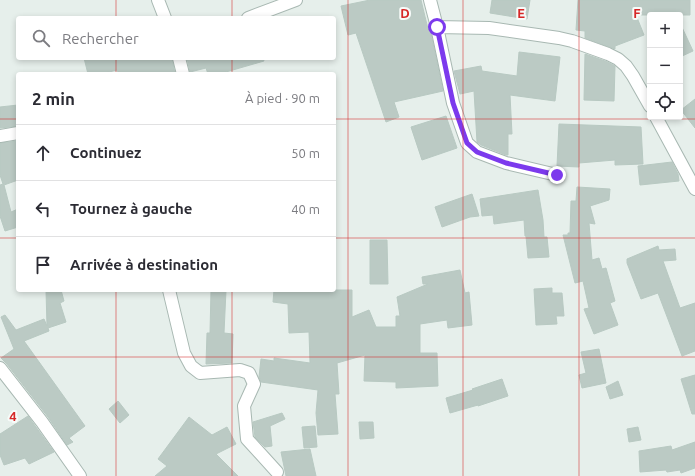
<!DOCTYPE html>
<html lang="fr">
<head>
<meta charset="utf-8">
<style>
  :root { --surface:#fff; --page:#f2f2f3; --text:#2b2b33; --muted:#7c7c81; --line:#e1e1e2 }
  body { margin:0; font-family:Ubuntu,sans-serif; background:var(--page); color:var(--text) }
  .controls { position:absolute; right:12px; top:12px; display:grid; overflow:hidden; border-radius:4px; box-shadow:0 2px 6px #0003 }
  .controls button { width:36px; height:36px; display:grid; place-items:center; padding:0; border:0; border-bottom:1px solid var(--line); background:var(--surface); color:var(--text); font:20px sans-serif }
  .stop { position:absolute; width:12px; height:12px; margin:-9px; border:3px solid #7c3aed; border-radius:50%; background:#fff }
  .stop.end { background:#7c3aed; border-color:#fff; box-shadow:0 1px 4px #0008 }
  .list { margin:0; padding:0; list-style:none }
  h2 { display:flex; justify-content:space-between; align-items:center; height:52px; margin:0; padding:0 16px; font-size:17px }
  h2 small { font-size:13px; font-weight:400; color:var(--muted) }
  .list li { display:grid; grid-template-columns:26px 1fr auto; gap:12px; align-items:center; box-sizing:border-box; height:56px; padding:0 16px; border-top:1px solid var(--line) }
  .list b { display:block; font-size:15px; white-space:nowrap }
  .list em { font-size:13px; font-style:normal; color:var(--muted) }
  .icon { flex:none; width:22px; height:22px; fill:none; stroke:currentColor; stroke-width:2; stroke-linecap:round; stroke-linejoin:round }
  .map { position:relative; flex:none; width:695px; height:476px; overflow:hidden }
  .search { position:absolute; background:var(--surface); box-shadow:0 2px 6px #0003; left:16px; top:16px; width:320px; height:44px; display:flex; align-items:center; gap:10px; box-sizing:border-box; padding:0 14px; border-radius:4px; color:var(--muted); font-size:15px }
  .panel { position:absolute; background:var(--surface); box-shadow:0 2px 6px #0003; left:16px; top:72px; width:320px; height:220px; border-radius:4px }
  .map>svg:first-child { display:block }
  .building { fill:#bbcac4; stroke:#b8c9c2 }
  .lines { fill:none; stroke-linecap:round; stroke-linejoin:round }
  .minor-casing { stroke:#a8b8b2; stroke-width:14 }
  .minor { stroke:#fff; stroke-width:12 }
  .route { stroke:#7c3aed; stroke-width:5 }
  .grid { fill:none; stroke:#d62828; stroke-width:1; stroke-opacity:0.55 }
  .grid-label { font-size:13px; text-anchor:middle; font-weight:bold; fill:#d62828; stroke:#f7fbf9; stroke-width:4; stroke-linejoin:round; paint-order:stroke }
</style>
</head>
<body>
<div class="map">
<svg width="695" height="476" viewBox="0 0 695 476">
  <rect width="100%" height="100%" fill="#e6efeb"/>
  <!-- building -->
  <path class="building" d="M370 0H421L428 29H430L443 91 394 102 399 117 386 122 356 33 348 35 341 6Z
    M492 0H530L527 19 490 13Z
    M578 0H690V15H636L644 35 615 46V49L585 38V31L576 30Z
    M680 23 693 51 680 57Z
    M519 52 560 57 555 101 510 95 512 134H508V155H506L481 145 477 142 474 91 460 94 454 71 481 66 482 71 517 76Z
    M585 54 605 61 615 66 614 101 584 100Z
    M84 58H172L175 74H119L117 70 101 74H88Z
    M187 58H263L264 61 219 74H208L206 68 190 72Z
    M695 99V128L681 110Z
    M18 105V126L0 128V107Z
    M446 116 457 148 422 160 411 127Z
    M559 124 641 127 643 164 615 165V160L579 163V167L557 166Z
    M18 141V180L4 185 11 212 18 209V227L5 231 0 216V185L3 184 0 175V143Z
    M672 162 678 174 679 181 640 185 638 166Z
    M577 187 610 189 609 200 590 206 595 224 589 223 592 260 599 258 602 269 606 268 615 301 610 303 618 325 594 334 584 309 589 308 583 281 575 283 563 235H568V233H570L571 201H576Z
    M538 190 543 220 544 237H547L549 257 528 258 526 236H525L524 220 494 224 493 215 482 216 480 199Z
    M472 194 479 216 470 217 442 227 435 207Z
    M370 240H387L388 284H370Z
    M658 246 659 250 675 249 676 260 663 261 680 308 695 303V351L682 356 658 293 641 299 627 263V259Z
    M460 270 465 293 469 292 472 325 448 328 447 320 420 324V353H437L438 386 396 388V382L364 381 365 355 337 363 339 394H335L338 434 318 435 316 413 318 390 261 382 259 377 261 359 274 361V358L310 363 309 332 289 333 288 304 273 302 274 290H352V317L369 310 376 327H396V316H400L397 297 428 284H423L422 277Z
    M552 288V293H562L564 316H556L557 324 536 325 534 289Z
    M46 290H61L64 301 60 303 66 322 48 328 49 331 24 341 85 426 69 438 73 442 67 445 48 417 6 363 1 358 14 349 1 317 5 315 16 330 44 319 47 326Z
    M211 290H226L224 333 233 334 232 363 206 364 207 333H210Z
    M599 349 606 383 582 388 579 375 586 373 581 352Z
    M695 375V414H692L681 379Z
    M502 379 508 396 478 406V405L450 413 446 398 473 390 472 389Z
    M618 381 623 395 610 399 606 387Z
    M118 401 129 415 120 423 109 409Z
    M282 413 285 419 270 426 272 446 265 447 255 437 253 422Z
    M28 416 54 452 29 464 25 458 4 465 0 455V434Z
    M189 417 212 435 227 427 236 444 216 454 238 476H155L167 466 158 459Z
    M359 422H373L374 438 360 439Z
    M315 426 317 447 304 448 302 427Z
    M638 427 641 440 629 442 627 429Z
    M695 442V468L681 473 680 470 667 472 666 470 640 472 639 451 671 446 672 450Z
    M310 449 316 476H286L281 452Z"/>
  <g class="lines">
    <defs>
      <path id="minor" d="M158 0 165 18
        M430 0 437 27 453 103 467 143 477 152 506 163 557 175
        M248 18 296 0
        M437 27 489 28 559 38 572 41 608 54 618 59 626 66 633 76 650 106
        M179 58 183 74
        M656 117 695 189
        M0 136 18 133
        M169 290 184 353 191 366 200 373 240 370 249 373 254 384 244 406 247 439 277 472
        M0 368 42 422 80 476"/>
    </defs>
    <!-- minor casing -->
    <use href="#minor" class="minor-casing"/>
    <!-- minor -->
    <use href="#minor" class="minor"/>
  </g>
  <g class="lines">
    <!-- route -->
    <path class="route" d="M437 27 453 103 467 143 477 152 506 163 557 175"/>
  </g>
  <!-- grid -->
  <path class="grid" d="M116 0V18M232 0V18M348 0V476M463 0V476M579 0V476M116 58V74M232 58V74M0 119H18M334 119H695M0 238H18M334 238H695M116 290V476M232 290V476M0 357H695"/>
  <g class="grid-label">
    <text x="405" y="18">D</text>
    <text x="521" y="18">E</text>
    <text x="637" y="18">F</text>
    <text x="13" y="421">4</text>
  </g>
</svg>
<div class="controls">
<button>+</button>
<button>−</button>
<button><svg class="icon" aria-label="locate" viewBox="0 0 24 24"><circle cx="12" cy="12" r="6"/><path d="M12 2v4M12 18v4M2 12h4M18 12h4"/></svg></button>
</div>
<div class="stop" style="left:437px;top:27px"></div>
<div class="stop end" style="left:557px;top:175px"></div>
<div class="search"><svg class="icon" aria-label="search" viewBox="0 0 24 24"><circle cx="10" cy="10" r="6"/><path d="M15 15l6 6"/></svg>Rechercher</div>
<section class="panel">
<h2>2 min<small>À pied · 90 m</small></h2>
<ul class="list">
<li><svg class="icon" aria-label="ahead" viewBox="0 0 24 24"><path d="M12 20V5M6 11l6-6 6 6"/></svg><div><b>Continuez</b></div><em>50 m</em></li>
<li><svg class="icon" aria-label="left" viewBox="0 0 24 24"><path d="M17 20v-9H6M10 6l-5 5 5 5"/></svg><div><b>Tournez à gauche</b></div><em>40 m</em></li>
<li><svg class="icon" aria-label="arrive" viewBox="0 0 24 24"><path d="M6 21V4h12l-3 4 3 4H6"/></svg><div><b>Arrivée à destination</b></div></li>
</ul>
</section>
</div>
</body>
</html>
